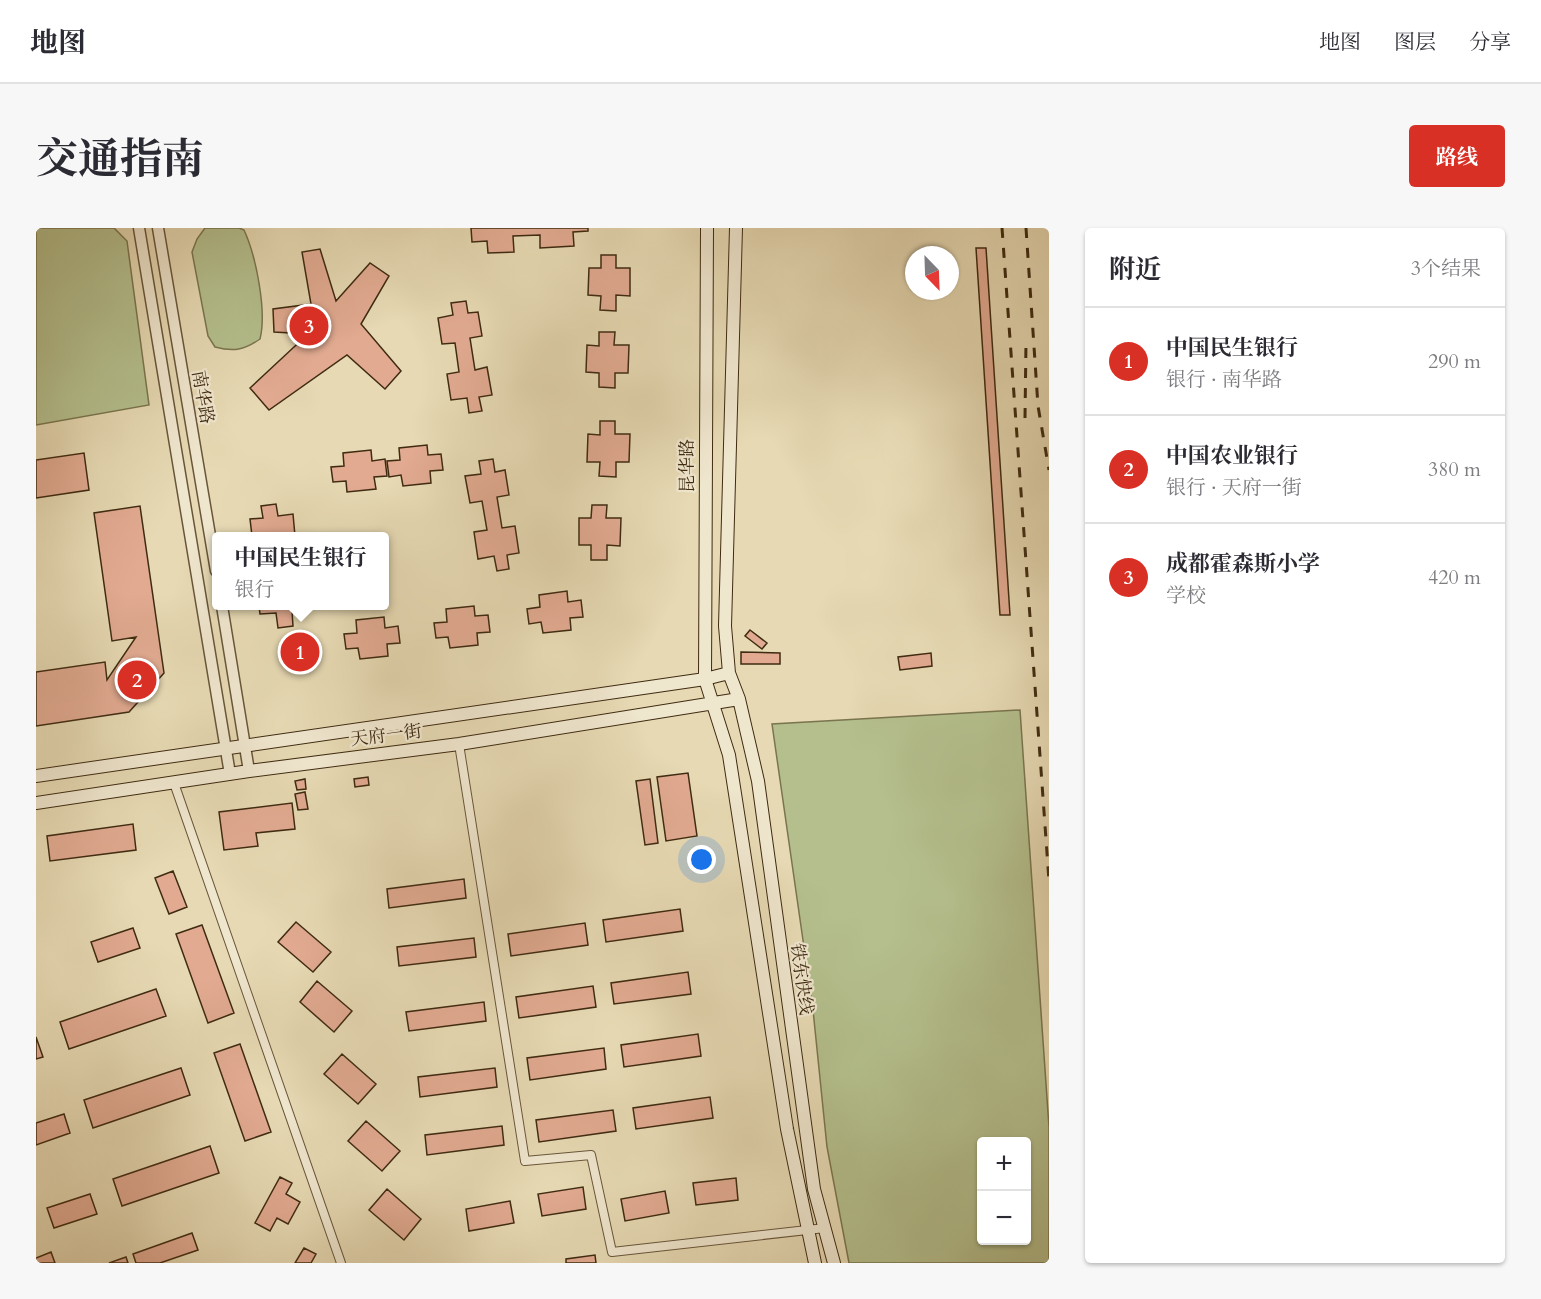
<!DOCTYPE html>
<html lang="zh">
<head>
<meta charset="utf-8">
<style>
  :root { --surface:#fff; --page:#f7f7f7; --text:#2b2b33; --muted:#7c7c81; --line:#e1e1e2; --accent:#d93025 }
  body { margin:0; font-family:Cardo,"Noto Serif SC",serif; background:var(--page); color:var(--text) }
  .controls { position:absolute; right:18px; bottom:18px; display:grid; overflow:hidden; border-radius:6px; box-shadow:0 2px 4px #0004 }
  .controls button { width:54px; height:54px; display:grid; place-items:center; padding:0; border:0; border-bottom:2px solid var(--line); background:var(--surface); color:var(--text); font:30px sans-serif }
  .compass { position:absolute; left:869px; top:18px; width:54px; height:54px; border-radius:50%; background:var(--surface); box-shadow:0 2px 4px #0004; rotate:157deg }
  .you { position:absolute; left:666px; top:632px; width:21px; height:21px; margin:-15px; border:4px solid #fff; border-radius:50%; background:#1a73e8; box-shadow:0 0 0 9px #1a73e833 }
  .badge { display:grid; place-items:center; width:39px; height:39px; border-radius:50%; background:var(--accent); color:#fff; font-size:20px; font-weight:700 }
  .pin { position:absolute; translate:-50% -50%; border:3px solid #fff; box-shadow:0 2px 6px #0006 }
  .popup { position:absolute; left:176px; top:304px; width:177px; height:78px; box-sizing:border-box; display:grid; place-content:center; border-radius:6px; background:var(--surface); filter:drop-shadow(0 2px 4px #0005); font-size:20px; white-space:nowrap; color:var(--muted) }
  .popup b { font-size:22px; color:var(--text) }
  .popup::after { content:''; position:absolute; left:50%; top:100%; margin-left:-12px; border:12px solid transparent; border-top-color:var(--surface) }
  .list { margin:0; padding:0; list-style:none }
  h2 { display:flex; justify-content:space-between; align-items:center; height:78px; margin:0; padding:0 24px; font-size:26px }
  h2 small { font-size:20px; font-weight:400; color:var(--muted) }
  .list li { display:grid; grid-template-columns:39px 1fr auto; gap:18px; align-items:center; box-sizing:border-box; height:108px; padding:0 24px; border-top:2px solid var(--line) }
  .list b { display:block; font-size:22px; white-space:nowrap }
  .list p { margin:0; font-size:20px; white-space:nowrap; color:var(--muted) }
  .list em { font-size:20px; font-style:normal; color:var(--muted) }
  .map { position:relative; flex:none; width:1013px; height:1035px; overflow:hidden; border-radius:6px }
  header { display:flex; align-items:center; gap:36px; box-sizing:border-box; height:84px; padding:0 30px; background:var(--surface); border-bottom:2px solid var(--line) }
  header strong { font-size:28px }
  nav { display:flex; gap:33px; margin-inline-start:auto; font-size:21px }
  .intro { display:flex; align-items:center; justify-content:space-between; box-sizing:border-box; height:144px; padding:0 36px }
  h1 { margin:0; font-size:42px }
  .button { padding:15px 27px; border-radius:6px; background:var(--accent); color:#fff; font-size:21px; font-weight:700 }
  main { display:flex; gap:36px; padding:0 36px }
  aside { flex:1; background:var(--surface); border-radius:6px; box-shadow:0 2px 4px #0004 }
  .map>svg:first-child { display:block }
  .green { fill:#b4bf8d; stroke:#7a754f; stroke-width:1.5; fill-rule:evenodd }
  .building { fill:#e1aa91; stroke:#3f2b11; stroke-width:1.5 }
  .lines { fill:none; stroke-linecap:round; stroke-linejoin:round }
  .minor-casing { stroke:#69563a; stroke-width:10 }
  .tertiary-casing { stroke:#69563a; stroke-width:13 }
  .secondary-casing { stroke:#3f2b11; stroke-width:14 }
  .minor { stroke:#efe6ce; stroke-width:8 }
  .tertiary { stroke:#efe6ce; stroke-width:10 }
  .secondary { stroke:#efe6ce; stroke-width:12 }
  .rail { stroke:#3f2b11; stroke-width:3; stroke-dasharray:10 10; stroke-linecap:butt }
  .labels { text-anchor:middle; stroke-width:4.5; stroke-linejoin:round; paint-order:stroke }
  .street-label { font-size:18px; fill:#3f2b11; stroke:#efe6ce }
</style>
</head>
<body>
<header>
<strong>地图</strong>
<nav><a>地图</a><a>图层</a><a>分享</a></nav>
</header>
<div class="intro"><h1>交通指南</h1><a class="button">路线</a></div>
<main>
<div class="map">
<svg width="1013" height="1035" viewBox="0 0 1013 1035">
  <rect width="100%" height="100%" fill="#e6d9b3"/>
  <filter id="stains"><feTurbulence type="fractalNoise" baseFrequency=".00333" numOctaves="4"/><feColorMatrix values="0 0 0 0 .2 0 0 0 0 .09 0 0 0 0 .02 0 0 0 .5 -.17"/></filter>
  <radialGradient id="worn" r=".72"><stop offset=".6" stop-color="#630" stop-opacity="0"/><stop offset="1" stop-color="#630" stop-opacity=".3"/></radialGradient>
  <!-- green -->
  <path class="green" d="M0 0H78L91 13 113 177 0 197Z
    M169 0H203L208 2C220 28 231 83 224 111 208 122 198 124 179 119L172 108 156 24 161 11Z
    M984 482 1013 899V1035H813L791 919 777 782 736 496ZM945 914H990V1012H945Z"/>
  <!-- building -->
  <path class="building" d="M435 0H552V3L537 4 538 18 504 20V7L477 8 478 24 452 25 451 13 436 14Z
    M940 20H950L974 387H964Z
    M284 21 300 73 334 35 353 48 325 96 365 143 349 161 311 127 233 182 214 160 272 106 238 104 237 81 275 76 266 24Z
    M565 27H580V40H594V68L580 67V83L564 82 565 68 552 67 553 40H565Z
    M430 73 432 85 442 84 446 108 434 110 439 142 451 139 456 167 443 169 446 183 433 185 431 170 415 172 411 146 423 144 419 115 406 116 402 90 417 87 415 75Z
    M563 104H579L578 117H593L592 145H579V160L563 159V145L550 144 551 117 563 118Z
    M564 193H579V206H594L593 234H580V249L563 248 564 234H551L552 206 564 207Z
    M391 217 392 227 405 226 407 242 394 243 395 255 367 258 365 247 353 249 351 233 364 232 363 220Z
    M335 222 336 233 349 231 351 248 338 249 340 261 311 264 310 253 297 254 295 239 308 238 307 225Z
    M48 225 53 262 0 270V232Z
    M457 231 459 244 469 242 473 267 461 269 466 300 479 298 483 325 471 327 473 341 461 343 458 328 442 331 438 304 451 302 446 273 434 275 429 248 445 246 443 233Z
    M240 276 242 288 257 286 259 308H216L214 291 227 290 225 278Z
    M556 277H571L570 290H585L584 318 571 317V332H555V317H543V290H555Z
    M104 278 128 445 93 484 0 498V444L69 434 71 452 100 409 76 413 58 285Z
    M531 363 532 374 545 372 547 389 534 390 535 402 507 405 505 394 493 396 491 381 504 379 503 367Z
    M223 378H266L267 382 256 383 257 398 242 400 240 385 224 386Z
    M438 378 439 388 452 387 454 404 441 405 442 417 414 420 412 409 400 410 398 395 411 394 410 381Z
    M348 389 349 400 362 398 364 415 351 416 352 428 324 431 322 420 310 421 308 406 321 405 320 392Z
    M714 402 731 415 726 421 709 408Z
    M705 424 744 425V436H705Z
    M895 425 896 438 864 442 862 429Z
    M652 545 661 608 630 613 621 549Z
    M332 549 333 557 319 559 318 551Z
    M269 551 270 561 261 562 259 553Z
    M614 551 622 615 609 617 600 553Z
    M269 564 272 581 262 582 259 566Z
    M256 575 259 601 220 605 222 618 188 622 183 584Z
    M97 596 100 622 14 633 11 608Z
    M137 643 151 679 133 686 119 650Z
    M428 651 430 670 353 680 351 661Z
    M644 681 647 703 570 714 567 692Z
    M260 694 295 724 277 744 242 714Z
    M549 695 552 717 475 728 472 706Z
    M166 697 198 785 172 795 140 706Z
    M97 700 104 720 62 734 55 714Z
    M438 710 440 729 363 738 361 719Z
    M652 744 655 766 578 776 575 755Z
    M281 753 316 783 298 804 264 774Z
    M557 758 560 779 483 790 480 769Z
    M120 761 130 788 33 821 24 794Z
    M448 774 450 793 373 803 370 784Z
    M662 806 665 828 588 839 585 817Z
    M0 809 7 829 0 831Z
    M204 816 235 904 209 913 178 825Z
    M568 820 570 841 494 852 491 830Z
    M306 826 340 856 322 876 288 846Z
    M145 840 154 867 57 900 48 872Z
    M459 840 461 859 384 869 382 849Z
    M674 869 677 890 600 901 597 880Z
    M577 882 580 903 503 914 500 892Z
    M28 886 34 905 0 917V895Z
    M330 893 364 923 346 943 312 913Z
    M466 898 468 917 391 927 389 907Z
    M174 918 183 945 86 978 77 951Z
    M244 949 256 955 250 966 264 974 252 996 241 990 234 1003 219 995Z
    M700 950 702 972 660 977 657 955Z
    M547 959 550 981 506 988 502 966Z
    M351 961 385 991 368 1012 333 982Z
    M629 963 633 985 589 993 585 971Z
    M54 966 61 986 18 1000 11 980Z
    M474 973 478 995 433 1003 430 981Z
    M156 1005 162 1022 124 1035H100L97 1026Z
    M268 1020 280 1026 275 1035H259Z
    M15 1024 19 1035H0V1030Z
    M559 1027 560 1035H530V1031Z
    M90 1029 92 1035H73Z"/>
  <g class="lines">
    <defs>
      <path id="minor" d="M423 516 489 933 555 927 576 1024 789 1000
        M138 555 305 1035"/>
      <path id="tertiary" d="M103 0 194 546
        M122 0 180 343
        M186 378 213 543"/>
      <path id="secondary" d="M671 0 669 451 693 527 751 901 779 1035
        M700 0 689 398 693 445 703 471 722 553 778 961 798 1035
        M0 548 669 451 693 445
        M0 575 213 543 423 516 703 471"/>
    </defs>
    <!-- minor casing -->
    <use href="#minor" class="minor-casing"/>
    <!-- tertiary casing -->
    <use href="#tertiary" class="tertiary-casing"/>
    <!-- secondary casing -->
    <use href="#secondary" class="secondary-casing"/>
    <!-- minor -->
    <use href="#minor" class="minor"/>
    <!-- tertiary -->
    <use href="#tertiary" class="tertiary"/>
    <!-- secondary -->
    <use href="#secondary" class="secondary"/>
    <!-- rail -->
    <path class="rail" d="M966 0 1013 653
      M990 0 1002 178 1013 242
      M989 190 990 114"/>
  </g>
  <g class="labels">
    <!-- street labels -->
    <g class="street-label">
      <text transform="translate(167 169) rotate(80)" y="6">南华路</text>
      <text transform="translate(651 238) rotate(-90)" y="6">昆华路</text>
      <text transform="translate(350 507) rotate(-7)" y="6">天府一街</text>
      <text transform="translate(766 751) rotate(82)" y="6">铁东快线</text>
    </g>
  </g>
  <rect width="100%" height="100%" filter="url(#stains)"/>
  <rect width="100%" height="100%" fill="url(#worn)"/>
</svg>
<div class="controls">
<button>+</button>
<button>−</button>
</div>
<svg class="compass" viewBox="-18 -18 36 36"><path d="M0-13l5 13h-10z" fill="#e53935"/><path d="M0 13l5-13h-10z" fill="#7c7c81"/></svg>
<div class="you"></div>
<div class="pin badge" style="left:264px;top:424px">1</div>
<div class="popup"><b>中国民生银行</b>银行</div>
<div class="pin badge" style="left:101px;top:452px">2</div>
<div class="pin badge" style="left:273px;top:98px">3</div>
</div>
<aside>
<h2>附近<small>3个结果</small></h2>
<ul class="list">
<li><span class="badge">1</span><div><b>中国民生银行</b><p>银行 · 南华路</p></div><em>290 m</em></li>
<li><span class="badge">2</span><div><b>中国农业银行</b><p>银行 · 天府一街</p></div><em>380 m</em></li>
<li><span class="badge">3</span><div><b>成都霍森斯小学</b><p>学校</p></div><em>420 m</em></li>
</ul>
</aside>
</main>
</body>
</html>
